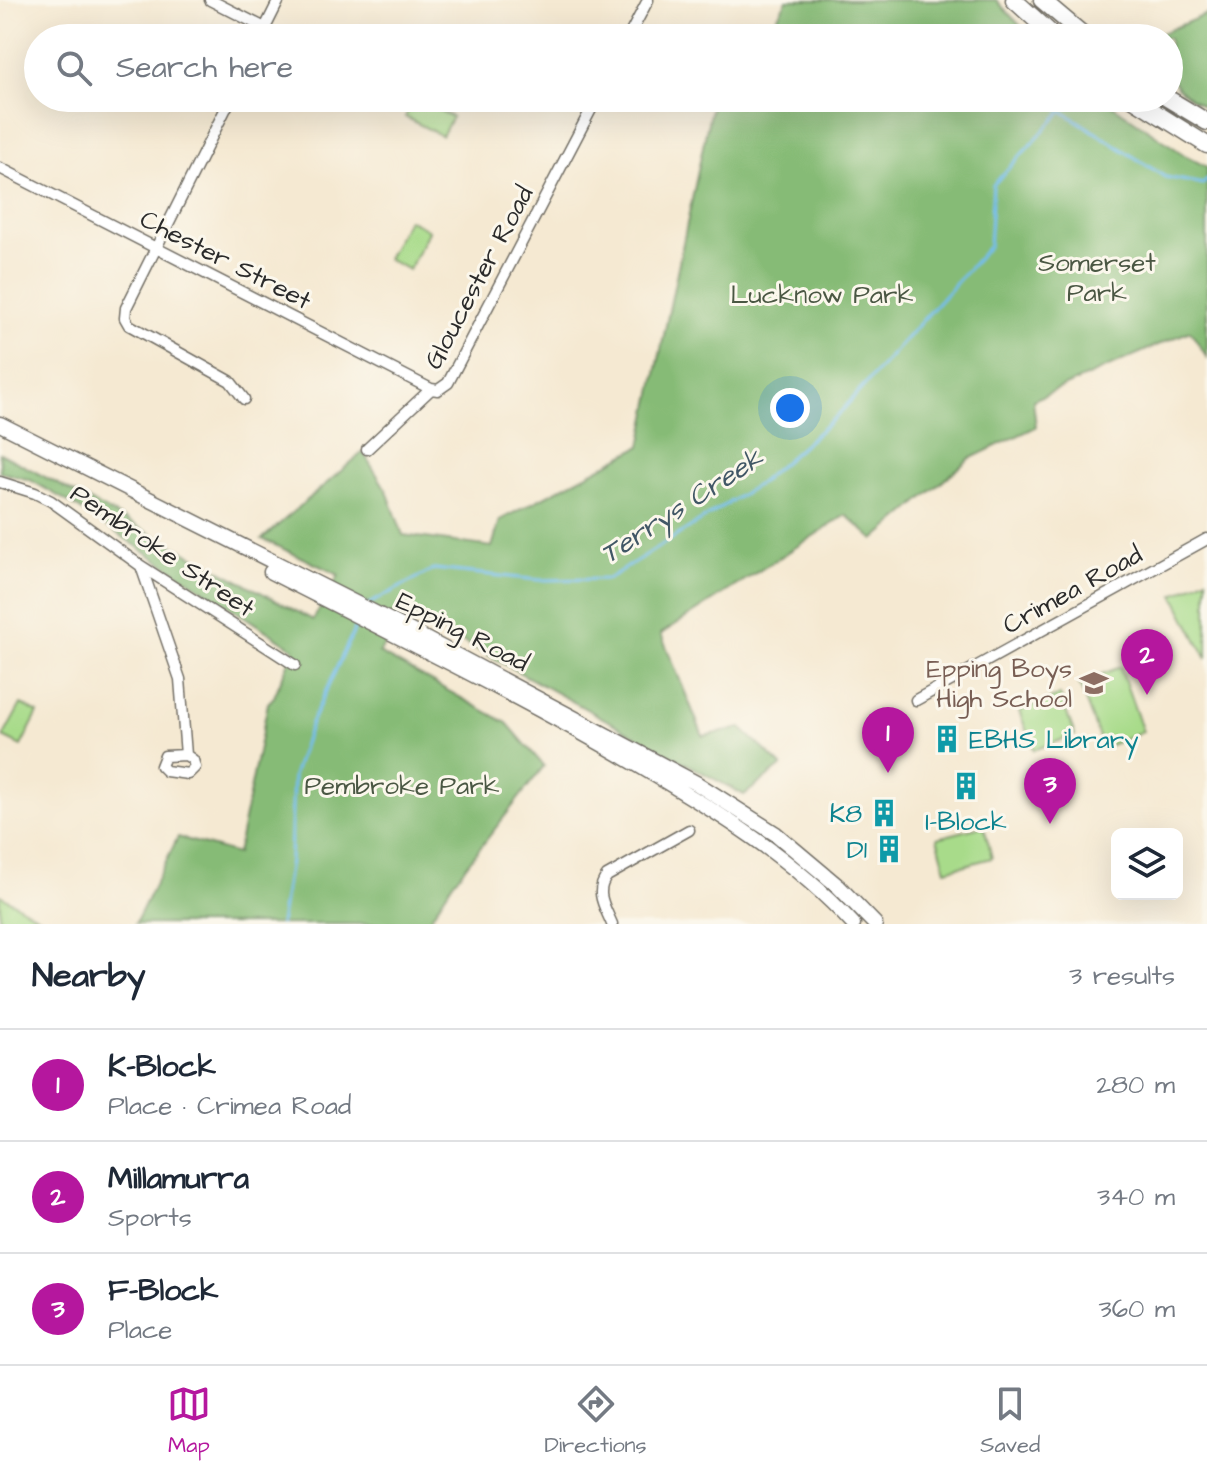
<!DOCTYPE html>
<html lang="en">
<head>
<meta charset="utf-8">
<style>
  :root { --surface:#fff; --page:#f6f6f7; --text:#1f2937; --muted:#747a83; --line:#e0e1e3; --accent:#b5179e }
  body { margin:0; font-family:"Architects Daughter",sans-serif; background:var(--page); color:var(--text) }
  .controls { position:absolute; right:24px; bottom:24px; display:grid; overflow:hidden; border-radius:12px; box-shadow:0 8px 32px #0002 }
  .controls button { width:72px; height:72px; display:grid; place-items:center; padding:0; border:0; border-bottom:2px solid var(--line); background:var(--surface); color:var(--text); font:40px sans-serif }
  .you { position:absolute; left:790px; top:408px; width:28px; height:28px; margin:-20px; border:6px solid #fff; border-radius:50%; background:#1a73e8; box-shadow:0 0 0 12px #1a73e833 }
  .badge { display:grid; place-items:center; width:52px; height:52px; border-radius:50%; background:var(--accent); color:#fff; font-size:26px; font-weight:700 }
  .pin { position:absolute; translate:-50% -66px; filter:drop-shadow(0 2px 4px #0008) }
  .pin::after { content:''; position:absolute; top:42px; width:28px; height:24px; background:inherit; clip-path:polygon(0 0,100% 0,50% 100%) }
  .list { margin:0; padding:0; list-style:none }
  h2 { display:flex; justify-content:space-between; align-items:center; height:104px; margin:0; padding:0 32px; font-size:34px }
  h2 small { font-size:26px; font-weight:400; color:var(--muted) }
  .list li { display:grid; grid-template-columns:52px 1fr auto; gap:24px; align-items:center; box-sizing:border-box; height:112px; padding:0 32px; border-top:2px solid var(--line) }
  .list b { display:block; font-size:30px; white-space:nowrap }
  .list p { margin:0; font-size:26px; white-space:nowrap; color:var(--muted) }
  .list em { font-size:26px; font-style:normal; color:var(--muted) }
  .icon { flex:none; width:44px; height:44px; fill:none; stroke:currentColor; stroke-width:2; stroke-linecap:round; stroke-linejoin:round }
  .map { position:relative; flex:none; width:1207px; height:924px; overflow:hidden }
  .search { position:absolute; background:var(--surface); box-shadow:0 8px 32px #0002; left:24px; right:24px; top:24px; height:88px; display:flex; align-items:center; gap:20px; box-sizing:border-box; padding:0 28px; border-radius:44px; color:var(--muted); font-size:30px }
  .sheet { height:440px; background:var(--surface) }
  nav { display:flex; justify-content:space-around; align-items:center; box-sizing:border-box; height:112px; border-top:2px solid var(--line); background:var(--surface); font-size:22px; color:var(--muted) }
  nav a { display:grid; justify-items:center; gap:4px }
  nav .on { color:var(--accent) }
  .map>svg:first-child { display:block }
  .green { fill:#a8db8a; stroke:#6a835a; stroke-width:2 }
  .forest { fill:#86bb76; stroke:#587350; stroke-width:2 }
  .lines { fill:none; stroke-linecap:round; stroke-linejoin:round }
  .stream { stroke:#75beee; stroke-width:3 }
  .minor-casing { stroke:#726e65; stroke-width:13 }
  .major-casing { stroke:#726e65; stroke-width:17 }
  .highway-casing { stroke:#726e65; stroke-width:19 }
  .minor { stroke:#fff; stroke-width:10 }
  .major { stroke:#fff; stroke-width:14 }
  .highway { stroke:#fff; stroke-width:16 }
  .labels { text-anchor:middle; stroke-width:6; stroke-linejoin:round; paint-order:stroke }
  .street-label { font-size:26px; fill:#2b2b2b; stroke:#fbf7ec }
  .park-label { font-size:26px; fill:#4a5743; stroke:#fbf7ec }
  .education-label { font-size:26px; fill:#785e54; stroke:#fbf7ec; text-anchor:end }
  .culture-label { font-size:26px; fill:#0d838f; stroke:#fbf7ec; text-anchor:end }
  .water-label { font-size:28px; font-style:italic; fill:#415766; stroke:#fbf7ec }
</style>
</head>
<body>
<div class="map">
<svg width="1207" height="924" viewBox="0 0 1207 924">
  <rect width="100%" height="100%" fill="#fbf7ec"/>
  <filter id="ink" filterUnits="userSpaceOnUse"><feTurbulence type="fractalNoise" baseFrequency=".0125" numOctaves="2"/><feDisplacementMap in="SourceGraphic" scale="16" xChannelSelector="R" yChannelSelector="G"/><feConvolveMatrix kernelMatrix="1 2 1 2 8 2 1 2 1" color-interpolation-filters="sRGB"/></filter>
  <filter id="wash" filterUnits="userSpaceOnUse"><feTurbulence type="fractalNoise" baseFrequency=".006" numOctaves="4" result="noise"/><feDisplacementMap in="SourceGraphic" scale="32" xChannelSelector="R" yChannelSelector="G"/><feGaussianBlur stdDeviation="1.8" result="paint"/><feColorMatrix in="noise" values="0 0 0 0 0 0 0 0 0 0 0 0 0 0 0 0 0 1.4 0 .05"/><feComposite in="paint" operator="in"/></filter>
  <g filter="url(#wash)">
    <rect width="100%" height="100%" fill="#f5e9d2"/>
    <!-- green -->
    <path class="green" d="M415 98 452 117 442 136 405 117Z
      M408 219 429 230 409 270 387 259Z
      M1207 578V659L1174 595Z
      M1120 667 1143 732 1103 748 1079 683Z
      M1060 695 1075 735 1034 750 1019 711Z
      M21 704 38 713 21 746 3 737Z
      M984 826 992 858 946 870 937 838Z
      M0 895 51 924H0Z"/>
    <!-- forest -->
    <path class="forest" d="M787 0H996L1032 38H745L770 30Z
      M1207 14V109C1168 84 1169 84 1169 38H1150Z
      M713 98H1102L1186 156 1207 167V357L1190 331 1033 400 1036 427 969 459 874 540 846 515 661 634 703 736 741 728 782 766 744 795 410 613 379 653 507 723 544 766 452 884 431 917 439 924H135L178 837 237 854 268 703 274 697 294 649 72 504 30 480 0 472V453L313 620 339 575 262 539 363 452 387 491 403 535 492 547 500 520 641 446Z"/>
    <g class="lines">
      <!-- stream -->
      <path class="stream" d="M367 605 434 569 539 580 608 579 760 483 838 415 989 246 993 185 1062 111 1165 177 1203 184 1207 180
        M280 924 290 861 293 776 311 723 358 622"/>
    </g>
  </g>
  <g filter="url(#ink)">
    <g class="lines">
      <defs>
        <path id="minor" d="M210 0 265 28
          M260 38 279 0
          M628 38 648 0
          M231 98 126 308 125 318 129 325 230 381 244 399
          M0 168 431 389
          M367 449 431 389 438 390 448 383 597 98
          M0 482 35 493 51 501 141 566 295 665
          M141 566 180 679 186 755 193 760 195 767 188 774 166 771 161 766 165 756 186 755
          M916 700 1207 539
          M612 924C605 907 594 892 607 876L689 830"/>
        <path id="major" d="M0 424 403 627 696 783 776 834 838 886 875 924
          M271 572C394 635 519 695 638 765 716 811 792 857 853 924"/>
        <path id="highway" d="M1014 0 1056 38
          M1042 0 1087 38
          M1132 98 1207 145
          M1167 98 1207 122"/>
      </defs>
      <!-- minor casing -->
      <use href="#minor" class="minor-casing"/>
      <!-- major casing -->
      <use href="#major" class="major-casing"/>
      <!-- highway casing -->
      <use href="#highway" class="highway-casing"/>
      <!-- minor -->
      <use href="#minor" class="minor"/>
      <!-- major -->
      <use href="#major" class="major"/>
      <!-- highway -->
      <use href="#highway" class="highway"/>
    </g>
  </g>
  <!-- icons -->
  <defs>
    <symbol id="school-bare" viewBox="-9 -9 18 18"><path d="M0-5L7-2L0 1L-7-2ZM-4 1L0 2.5L4 1V4Q0 6-4 4Z" fill="#8d6e63" stroke="#fbf7ec" stroke-width="2.5" paint-order="stroke"/></symbol>
    <symbol id="building-bare" viewBox="-9 -9 18 18"><path d="M-4-6H4V6H1V3H-1V6H-4ZM-2.5-4.3h1.7v1.8h-1.7ZM.8-4.3h1.7v1.8H.8ZM-2.5-1h1.7V.8h-1.7ZM.8-1h1.7V.8H.8Z" fill="#0f9aa8" stroke="#fbf7ec" stroke-width="2.5" paint-order="stroke"/></symbol>
  </defs>
  <g fill-rule="evenodd">
    <use href="#school-bare" x="1074" y="663" width="40" height="40"/>
    <use href="#building-bare" x="927" y="719" width="40" height="40"/>
    <use href="#building-bare" x="946" y="766" width="40" height="40"/>
    <use href="#building-bare" x="864" y="793" width="40" height="40"/>
    <use href="#building-bare" x="869" y="829" width="40" height="40"/>
  </g>
  <g class="labels">
    <!-- street labels -->
    <g class="street-label">
      <text transform="translate(226 259) rotate(27)" y="9">Chester Street</text>
      <text transform="translate(478 277) rotate(-62)" y="9">Gloucester Road</text>
      <text transform="translate(163 550) rotate(34)" y="9">Pembroke Street</text>
      <text transform="translate(1072 589) rotate(-29)" y="9">Crimea Road</text>
      <text transform="translate(463 631) rotate(27)" y="9">Epping Road</text>
    </g>
    <!-- park labels -->
    <g class="park-label">
      <text x="1097" y="271">Somerset<tspan x="1097" dy="30">Park</tspan></text>
      <text x="822" y="303">Lucknow Park</text>
      <text x="402" y="794">Pembroke Park</text>
    </g>
    <!-- education labels -->
    <g class="education-label">
      <text x="1072" y="677">Epping Boys<tspan x="1072" dy="30">High School</tspan></text>
    </g>
    <!-- culture labels -->
    <g class="culture-label">
      <text x="969" y="748" text-anchor="start">EBHS Library</text>
      <text x="862" y="822">K8</text>
      <text x="966" y="830" text-anchor="middle">I-Block</text>
      <text x="867" y="858">D1</text>
    </g>
    <!-- water labels -->
    <g class="water-label">
      <text transform="translate(681 505) rotate(-33)" y="10">Terrys Creek</text>
    </g>
  </g>
</svg>
<div class="controls">
<button><svg class="icon" aria-label="layers" viewBox="0 0 24 24"><path d="M12 4l9 5-9 5-9-5zM3 14l9 5 9-5"/></svg></button>
</div>
<div class="you"></div>
<div class="pin badge" style="left:888px;top:773px">1</div>
<div class="pin badge" style="left:1147px;top:695px">2</div>
<div class="pin badge" style="left:1050px;top:824px">3</div>
<div class="search"><svg class="icon" aria-label="search" viewBox="0 0 24 24"><circle cx="10" cy="10" r="6"/><path d="M15 15l6 6"/></svg>Search here</div>
</div>
<section class="sheet">
<h2>Nearby<small>3 results</small></h2>
<ul class="list">
<li><span class="badge">1</span><div><b>K-Block</b><p>Place · Crimea Road</p></div><em>280 m</em></li>
<li><span class="badge">2</span><div><b>Millamurra</b><p>Sports</p></div><em>340 m</em></li>
<li><span class="badge">3</span><div><b>F-Block</b><p>Place</p></div><em>360 m</em></li>
</ul>
</section>
<nav>
<a class="on"><svg class="icon" aria-label="map" viewBox="0 0 24 24"><path d="M3 6l6-2 6 2 6-2v14l-6 2-6-2-6 2zM9 4v14M15 6v14"/></svg>Map</a>
<a><svg class="icon" aria-label="directions" viewBox="0 0 24 24"><path d="M12 3l9 9-9 9-9-9zM9 14v-3h6M13 9l2 2-2 2"/></svg>Directions</a>
<a><svg class="icon" aria-label="saved" viewBox="0 0 24 24"><path d="M7 4h10v16l-5-4-5 4z"/></svg>Saved</a>
</nav>
</body>
</html>
